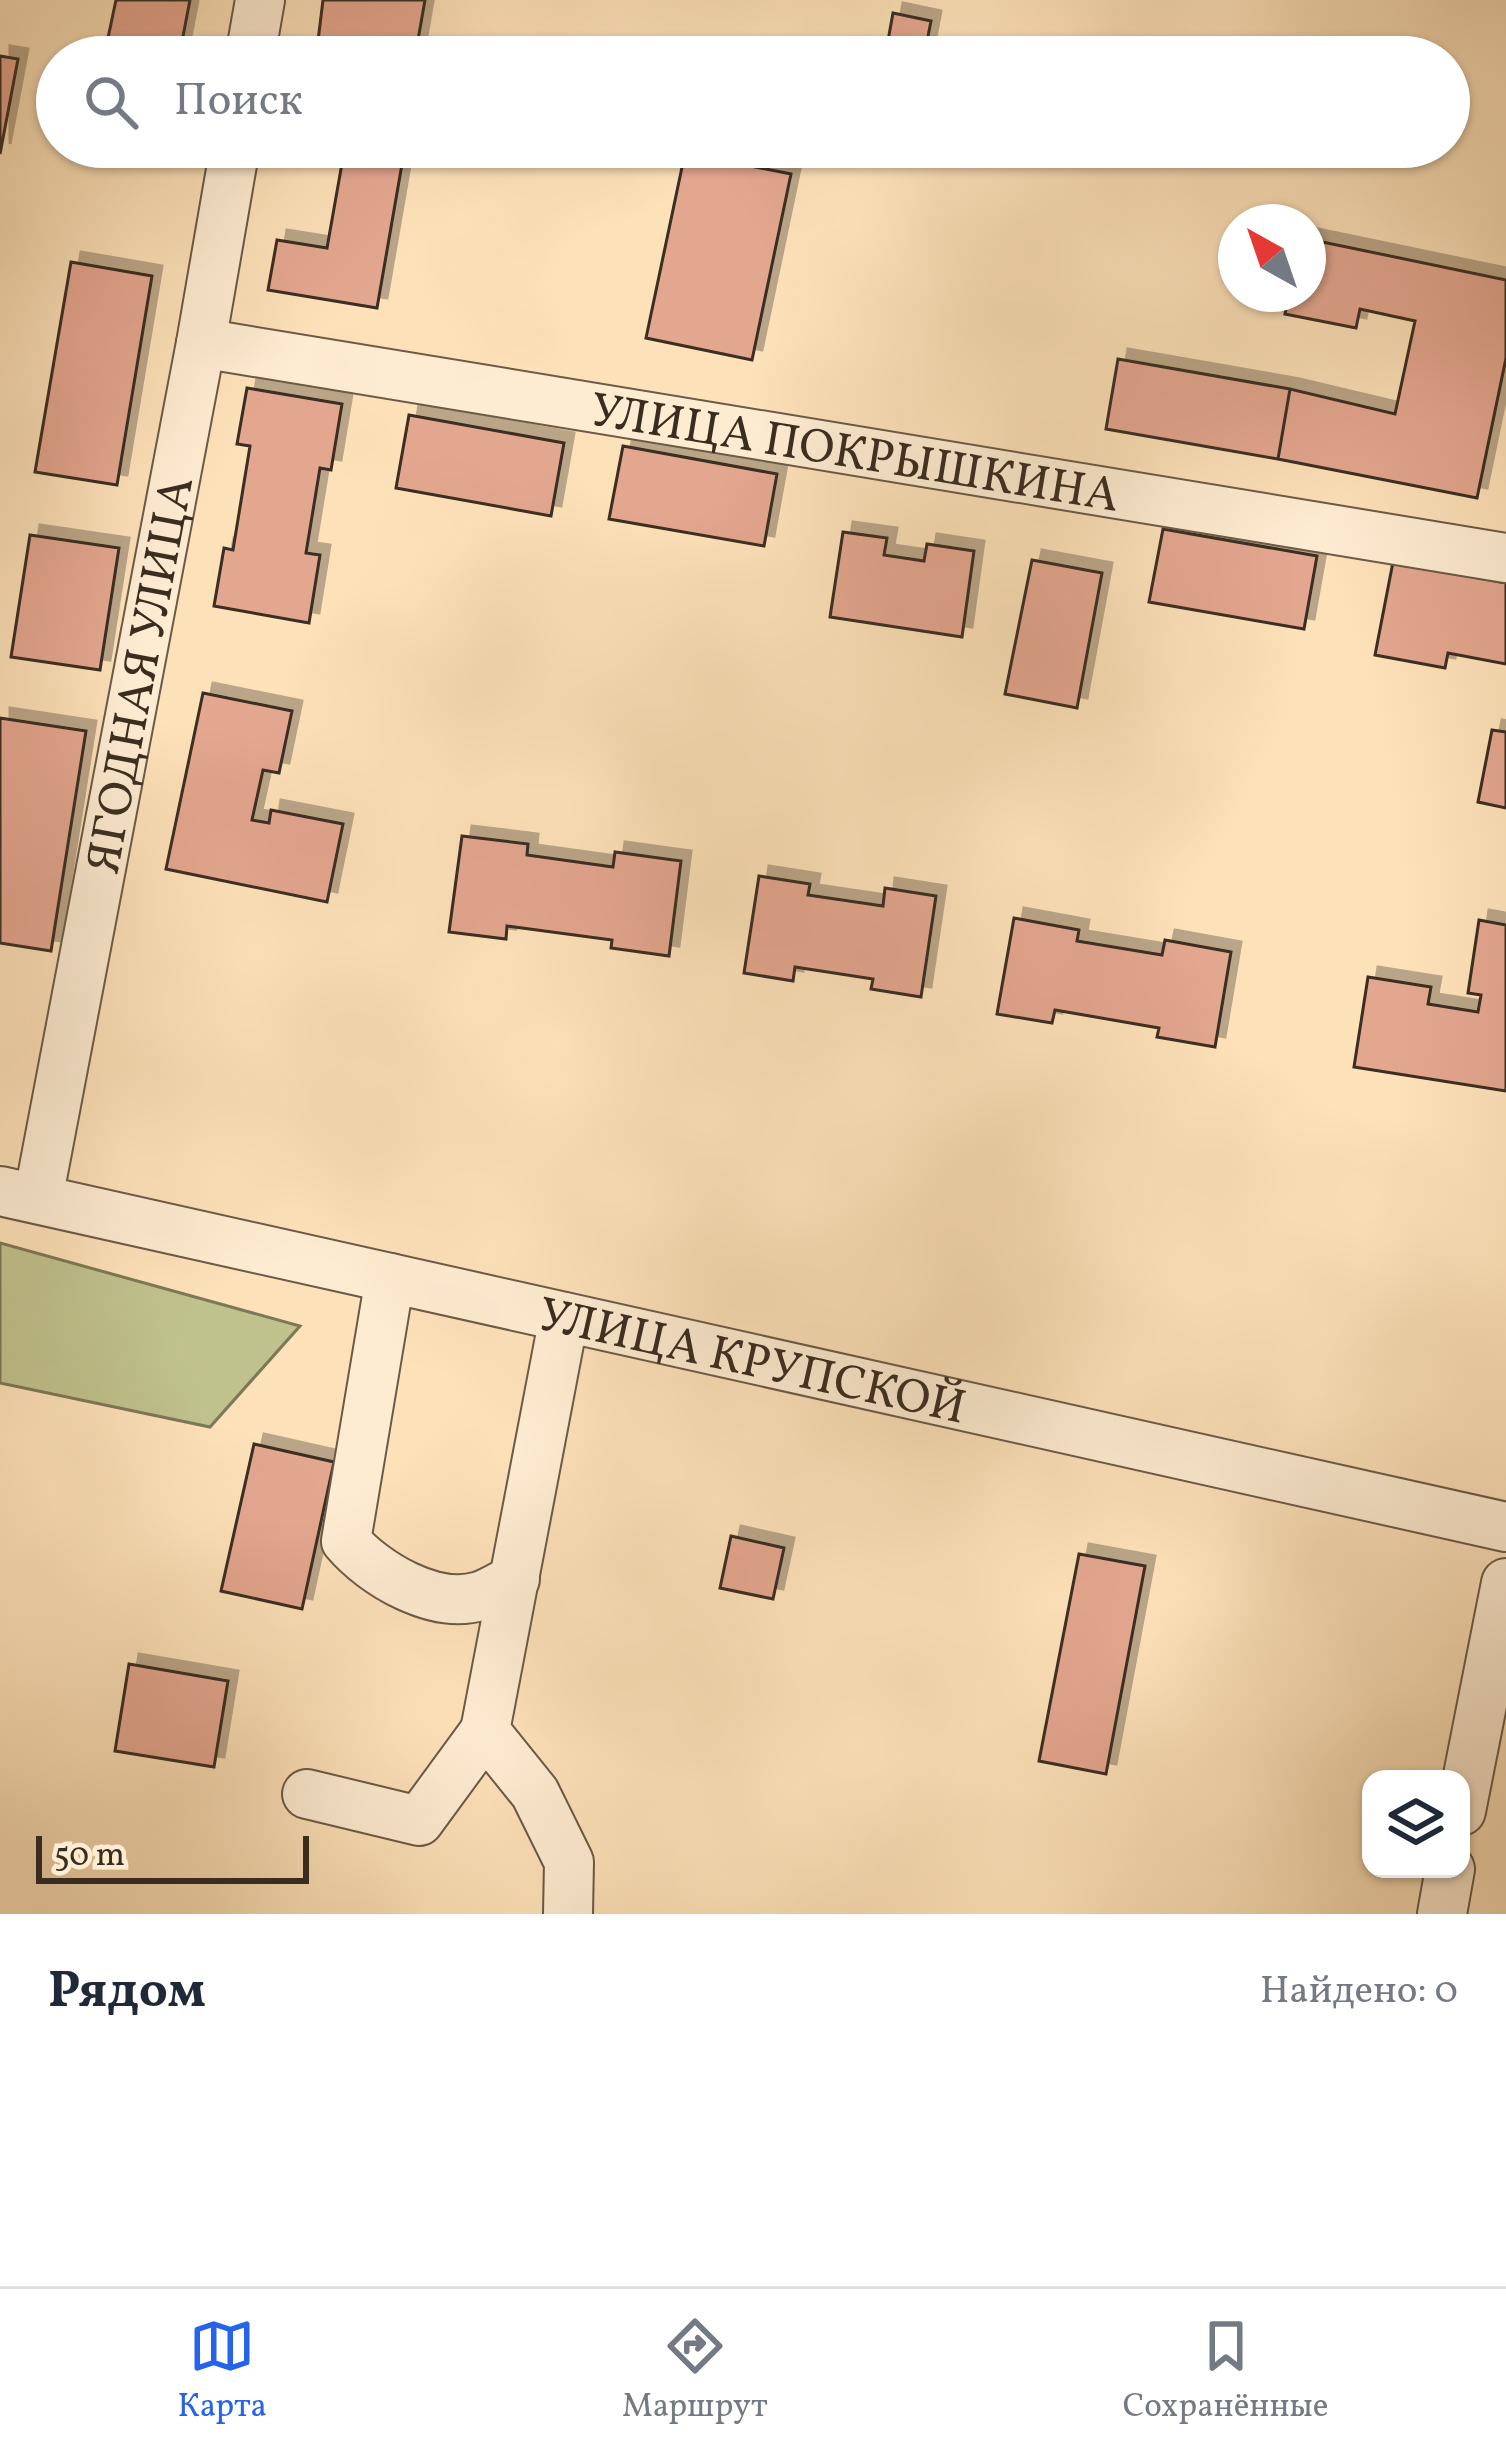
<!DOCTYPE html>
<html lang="ru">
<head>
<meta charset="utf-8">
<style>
  :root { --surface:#fff; --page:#f6f6f7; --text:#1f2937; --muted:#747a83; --line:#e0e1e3; --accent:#2563eb }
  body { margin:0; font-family:Vollkorn,serif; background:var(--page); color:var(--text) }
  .controls { position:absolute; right:36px; bottom:36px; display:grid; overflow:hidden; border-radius:24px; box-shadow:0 3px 9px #0004 }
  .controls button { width:108px; height:108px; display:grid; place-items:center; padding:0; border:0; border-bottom:3px solid var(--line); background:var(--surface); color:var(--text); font:60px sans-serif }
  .compass { position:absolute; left:1218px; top:204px; width:108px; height:108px; border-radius:50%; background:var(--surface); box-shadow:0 3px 9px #0004; rotate:320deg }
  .scale { position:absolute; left:36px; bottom:30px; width:273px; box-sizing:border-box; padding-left:12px; border:6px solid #3a2d20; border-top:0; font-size:33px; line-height:42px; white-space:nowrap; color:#3a2d20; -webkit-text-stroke:9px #feecd2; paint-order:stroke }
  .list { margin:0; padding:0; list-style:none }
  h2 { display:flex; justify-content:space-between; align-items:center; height:156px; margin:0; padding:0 48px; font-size:51px }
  h2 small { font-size:39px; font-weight:400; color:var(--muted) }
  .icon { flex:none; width:66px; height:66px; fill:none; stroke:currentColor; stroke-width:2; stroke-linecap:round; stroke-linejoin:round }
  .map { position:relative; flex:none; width:1506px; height:1914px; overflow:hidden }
  .search { position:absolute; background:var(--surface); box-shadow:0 3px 9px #0004; left:36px; right:36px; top:36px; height:132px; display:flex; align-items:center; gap:30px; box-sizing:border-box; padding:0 42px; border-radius:66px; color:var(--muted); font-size:45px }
  .sheet { height:372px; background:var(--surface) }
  nav { display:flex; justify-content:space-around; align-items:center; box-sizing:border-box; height:168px; border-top:3px solid var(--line); background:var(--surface); font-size:33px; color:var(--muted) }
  nav a { display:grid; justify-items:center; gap:6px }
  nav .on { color:var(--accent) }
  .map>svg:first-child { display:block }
  .green { fill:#c0c28e; stroke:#7d7857; stroke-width:3 }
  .building { fill:#e3a68f; stroke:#3a2d20; stroke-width:3; filter:url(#shadow) }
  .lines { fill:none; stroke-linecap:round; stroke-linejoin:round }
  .minor-casing { stroke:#6b5a46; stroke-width:52 }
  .minor { stroke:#feecd2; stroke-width:48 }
  .labels { text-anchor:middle; stroke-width:12; stroke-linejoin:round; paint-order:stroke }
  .street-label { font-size:48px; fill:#3a2d20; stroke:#feecd2 }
</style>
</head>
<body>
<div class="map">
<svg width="1506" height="1914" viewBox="0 0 1506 1914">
  <defs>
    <filter id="shadow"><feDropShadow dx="10" dy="-10" stdDeviation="0" flood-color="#0004"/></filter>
  </defs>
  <rect width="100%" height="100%" fill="#fde1b9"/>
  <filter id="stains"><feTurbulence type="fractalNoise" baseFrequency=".00167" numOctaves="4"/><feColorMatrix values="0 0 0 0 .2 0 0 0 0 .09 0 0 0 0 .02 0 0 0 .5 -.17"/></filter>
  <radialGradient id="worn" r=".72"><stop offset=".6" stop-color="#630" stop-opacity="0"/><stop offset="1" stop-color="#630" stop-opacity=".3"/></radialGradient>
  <!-- green -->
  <path class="green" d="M0 1243 300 1326 210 1427 0 1383Z"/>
  <!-- building -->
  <path class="building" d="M116 0H190L179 57H104Z
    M323 0H425L415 57H316Z
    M893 13 931 21 924 57H885Z
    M0 56 18 59 0 154Z
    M319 147H405L377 308 268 290 277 240 327 248 344 152Z
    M685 153 791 174 752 360 646 338Z
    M1308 239 1506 280V358L1477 498 1278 459 1290 389 1395 414 1415 321 1360 309 1356 328 1285 314 1289 294H1308Z
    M71 262 152 276 117 485 35 472Z
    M1118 359 1290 389 1278 459 1106 429Z
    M247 388 342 404 331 470 320 468 306 553 320 555 309 623 214 606 224 548 233 550 250 446 237 444Z
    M409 415 564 443 551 516 396 488Z
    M623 446 777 474 764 546 609 519Z
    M1163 529 1317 556 1304 629 1149 602Z
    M843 532 887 538 884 555 924 561 927 544 974 551 962 637 830 617Z
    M30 535 119 548 100 670 11 657Z
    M1032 560 1102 573 1077 708 1005 694Z
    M1393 562 1506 583V664L1448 653 1445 668 1375 655Z
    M203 693 292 711 279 773 263 770 252 820 269 823 271 810 343 824 327 902 166 869Z
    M0 718 86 731 51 951 0 943Z
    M1492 730 1506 732V808L1478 802Z
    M462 836 528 844 527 855 613 867 615 852 681 861 669 956 611 948 612 940 507 926 506 939 449 932Z
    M759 876 810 884 808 895 883 906 885 888 936 896 921 997 871 989 873 979 795 967 793 981 744 973Z
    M1014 918 1079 930 1077 941 1162 955 1165 940 1231 952 1215 1047 1157 1037 1159 1028 1055 1010 1052 1023 997 1014Z
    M1479 920 1506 925V1091L1354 1067 1368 977 1431 987 1428 1004 1478 1012 1481 995 1468 993Z
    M254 1444 334 1462 302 1609 221 1591Z
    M731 1536 784 1548 773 1599 720 1588Z
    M1079 1554 1145 1566 1106 1774 1039 1761Z
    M129 1664 228 1681 214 1767 115 1751Z"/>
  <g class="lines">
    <defs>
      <g id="minor">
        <path d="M250 57 260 0"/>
        <path id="s1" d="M201 343 1506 558"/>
        <path id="s2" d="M0 1191 1506 1527"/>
        <path id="s3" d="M38 1199 201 343 235 147"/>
        <path d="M390 1278 346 1541C374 1574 435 1610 480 1596 492 1592 504 1584 515 1579"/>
        <path d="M564 1317 485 1731 535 1793 569 1862 568 1914"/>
        <path d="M307 1794 419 1821 485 1731"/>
        <path d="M1461 1811 1506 1583"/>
        <path d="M1442 1914 1450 1869"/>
      </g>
    </defs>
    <!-- minor casing -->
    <use href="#minor" class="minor-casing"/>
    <!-- minor -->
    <use href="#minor" class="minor"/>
  </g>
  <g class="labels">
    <!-- street labels -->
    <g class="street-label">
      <text dy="17" stroke="none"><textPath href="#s1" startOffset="663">УЛИЦА ПОКРЫШКИНА</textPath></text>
      <text dy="17" stroke="none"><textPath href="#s3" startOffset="534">ЯГОДНАЯ УЛИЦА</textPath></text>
      <text dy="17" stroke="none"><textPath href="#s2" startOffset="771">УЛИЦА КРУПСКОЙ</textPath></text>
    </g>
  </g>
  <rect width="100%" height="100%" filter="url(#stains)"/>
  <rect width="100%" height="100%" fill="url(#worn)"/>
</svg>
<div class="controls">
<button><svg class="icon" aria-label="layers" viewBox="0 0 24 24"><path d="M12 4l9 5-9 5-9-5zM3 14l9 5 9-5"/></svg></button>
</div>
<svg class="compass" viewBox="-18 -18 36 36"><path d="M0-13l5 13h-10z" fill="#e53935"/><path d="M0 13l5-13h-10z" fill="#747a83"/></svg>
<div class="scale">50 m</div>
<div class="search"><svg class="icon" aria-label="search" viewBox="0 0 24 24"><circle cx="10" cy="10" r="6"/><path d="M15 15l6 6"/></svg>Поиск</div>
</div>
<section class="sheet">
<h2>Рядом<small>Найдено: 0</small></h2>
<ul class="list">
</ul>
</section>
<nav>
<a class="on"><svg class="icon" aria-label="map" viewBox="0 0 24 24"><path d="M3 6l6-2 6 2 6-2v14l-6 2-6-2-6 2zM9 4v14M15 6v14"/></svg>Карта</a>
<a><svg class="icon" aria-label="directions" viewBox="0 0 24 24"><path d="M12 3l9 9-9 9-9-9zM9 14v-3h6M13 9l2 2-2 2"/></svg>Маршрут</a>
<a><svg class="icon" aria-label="saved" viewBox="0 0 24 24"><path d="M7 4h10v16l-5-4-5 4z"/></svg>Сохранённые</a>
</nav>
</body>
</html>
